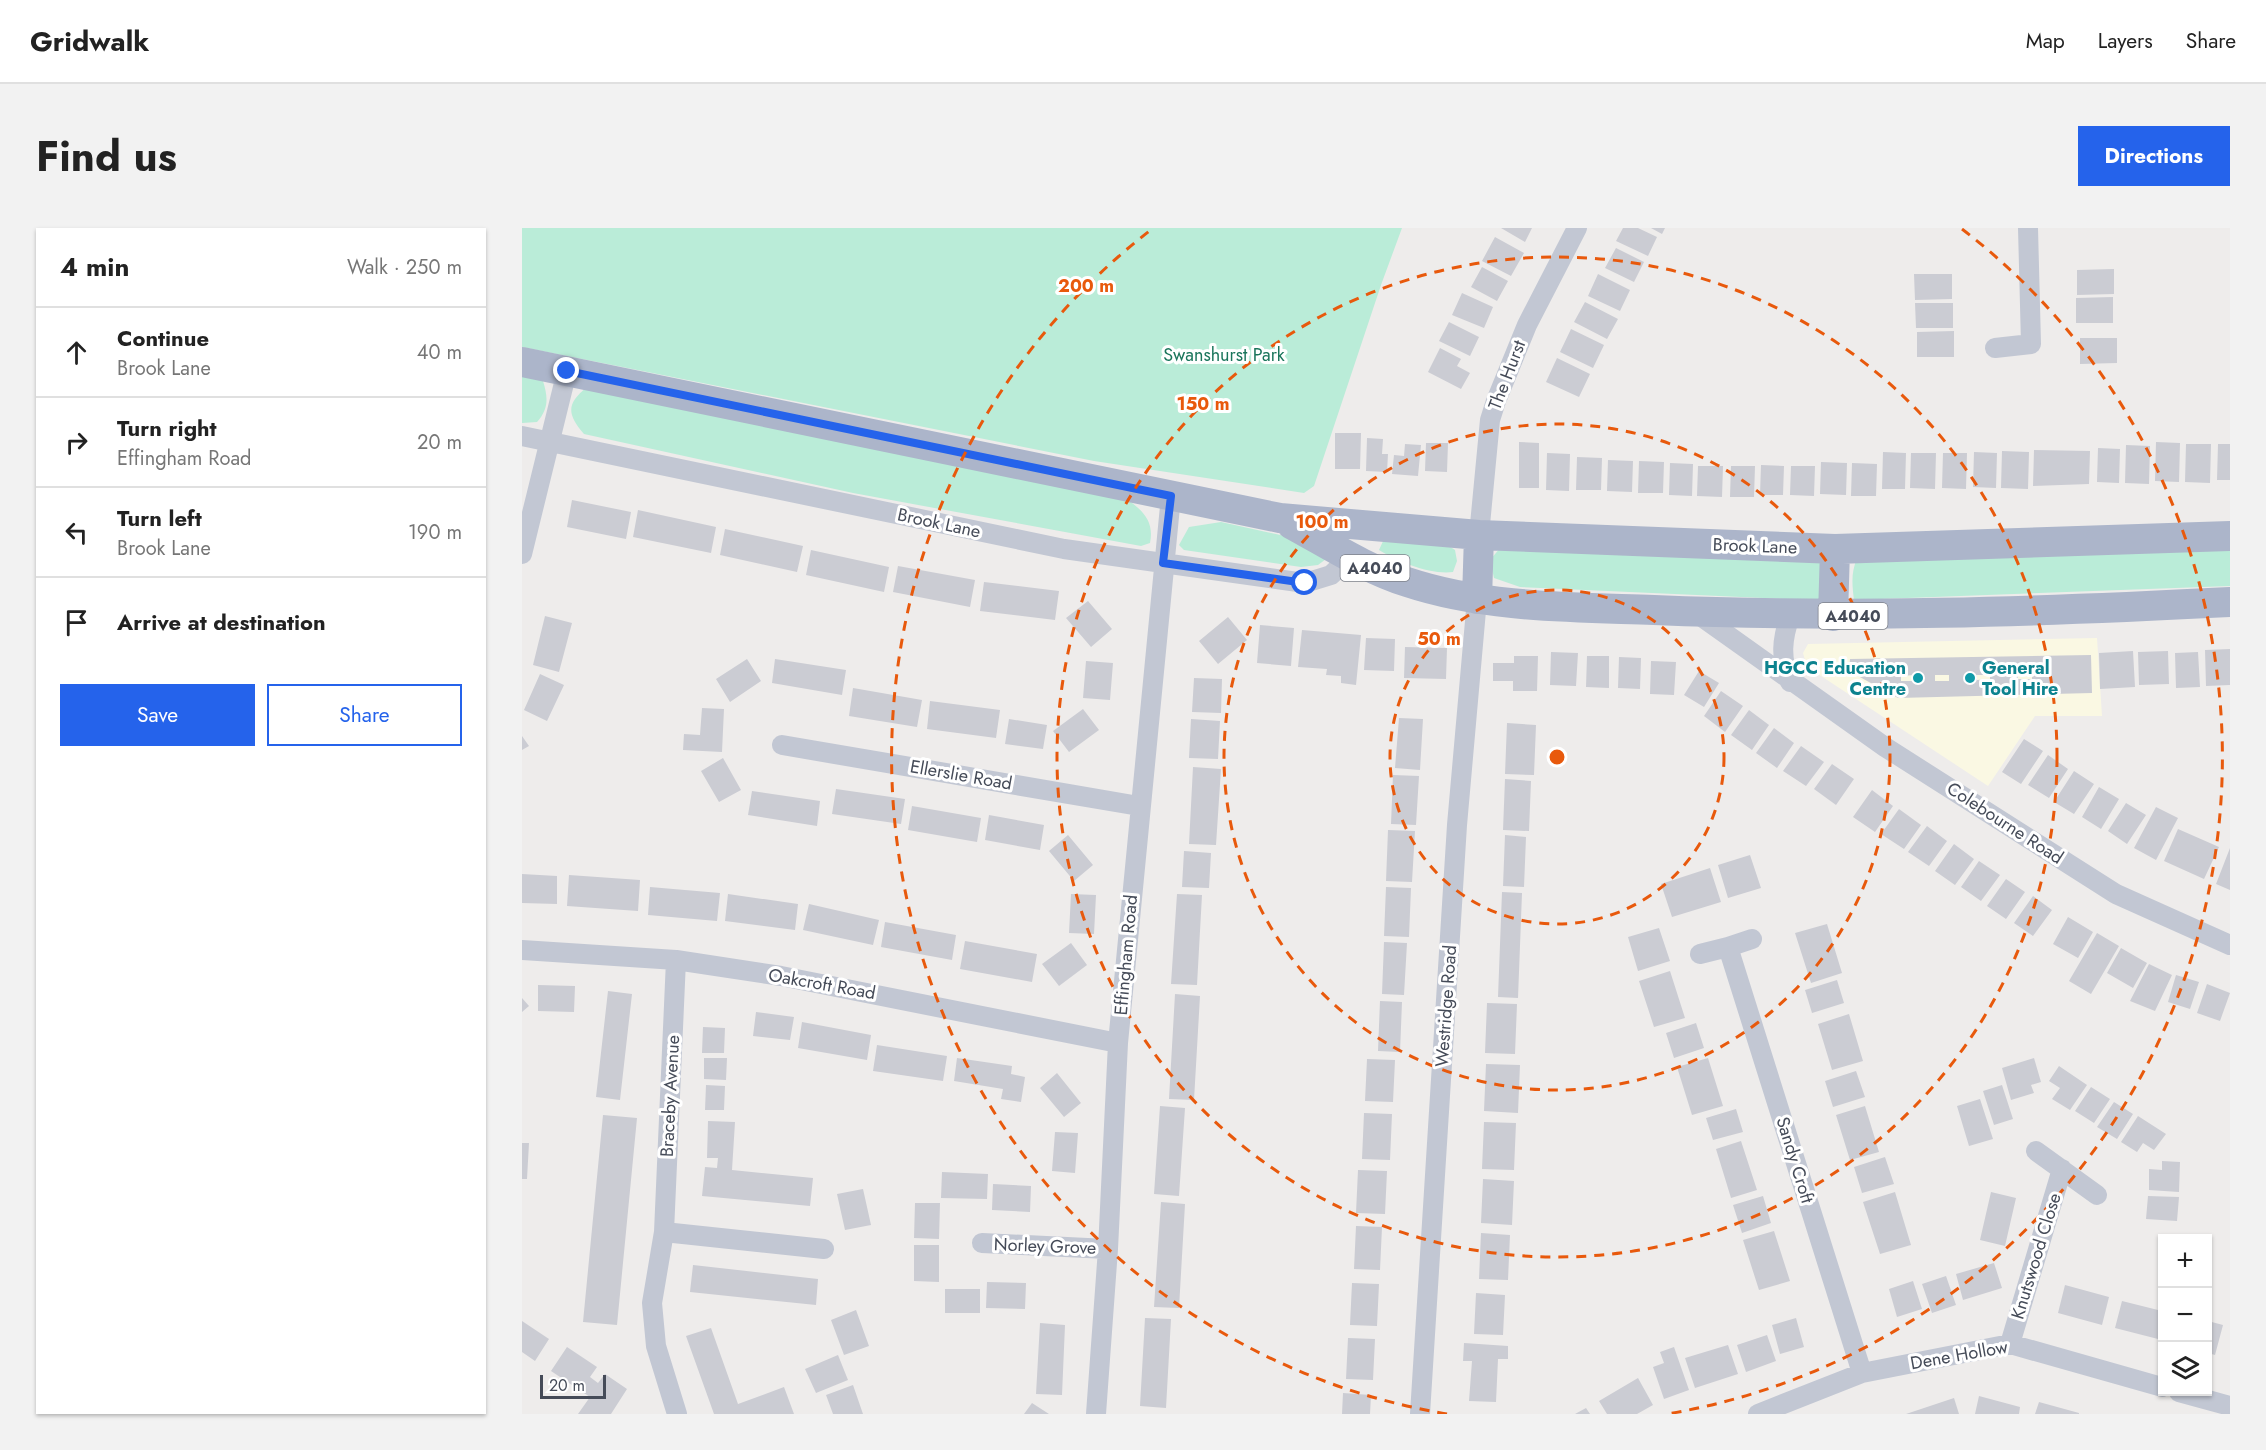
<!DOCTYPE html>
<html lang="en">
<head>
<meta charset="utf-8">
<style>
  :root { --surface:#fff; --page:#f2f2f2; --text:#222; --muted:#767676; --line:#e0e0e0; --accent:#2563eb }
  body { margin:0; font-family:Jost,sans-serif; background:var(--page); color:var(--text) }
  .controls { position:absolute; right:18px; bottom:18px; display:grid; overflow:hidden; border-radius:0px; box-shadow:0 2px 4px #0004 }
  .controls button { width:54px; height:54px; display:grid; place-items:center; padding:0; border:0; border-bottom:2px solid var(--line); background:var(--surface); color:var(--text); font:30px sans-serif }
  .scale { position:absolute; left:18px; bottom:15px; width:66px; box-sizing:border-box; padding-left:6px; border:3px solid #454b58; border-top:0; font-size:16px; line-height:21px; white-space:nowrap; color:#454b58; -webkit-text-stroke:4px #fff; paint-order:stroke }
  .stop { position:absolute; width:18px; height:18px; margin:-14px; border:4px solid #2563eb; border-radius:50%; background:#fff }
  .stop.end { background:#2563eb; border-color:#fff; box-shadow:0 2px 6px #0008 }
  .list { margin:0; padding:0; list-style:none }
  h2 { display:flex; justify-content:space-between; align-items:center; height:78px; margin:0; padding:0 24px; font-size:26px }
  h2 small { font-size:20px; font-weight:400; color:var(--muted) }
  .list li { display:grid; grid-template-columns:39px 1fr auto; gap:18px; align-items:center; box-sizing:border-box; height:90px; padding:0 24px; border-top:2px solid var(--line) }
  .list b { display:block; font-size:22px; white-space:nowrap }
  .list p { margin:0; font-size:20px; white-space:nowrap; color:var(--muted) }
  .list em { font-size:20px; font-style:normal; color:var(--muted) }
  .actions { display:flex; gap:12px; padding:18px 24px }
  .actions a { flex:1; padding:14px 0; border:2px solid var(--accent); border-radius:0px; text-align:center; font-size:21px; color:var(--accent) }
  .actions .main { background:var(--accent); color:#fff }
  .icon { flex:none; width:33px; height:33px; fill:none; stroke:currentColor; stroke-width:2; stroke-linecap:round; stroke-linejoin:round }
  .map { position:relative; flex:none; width:1708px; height:1186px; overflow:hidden; border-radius:0px }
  header { display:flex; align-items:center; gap:36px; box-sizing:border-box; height:84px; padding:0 30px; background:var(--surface); border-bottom:2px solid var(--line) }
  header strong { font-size:28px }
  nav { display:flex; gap:33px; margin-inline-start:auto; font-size:21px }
  .intro { display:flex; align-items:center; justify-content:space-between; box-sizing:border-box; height:144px; padding:0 36px }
  h1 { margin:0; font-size:42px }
  .button { padding:15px 27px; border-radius:0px; background:var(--accent); color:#fff; font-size:21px; font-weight:700 }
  main { display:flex; gap:36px; padding:0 36px }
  aside { flex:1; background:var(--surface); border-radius:0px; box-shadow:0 2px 4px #0004 }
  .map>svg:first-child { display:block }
  .commercial { fill:#faf8e3 }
  .green { fill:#baecd8 }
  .building { fill:#cbccd3; fill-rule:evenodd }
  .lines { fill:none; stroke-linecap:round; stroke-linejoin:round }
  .minor { stroke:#c2c7d3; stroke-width:20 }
  .primary { stroke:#acb5ca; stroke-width:30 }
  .route { stroke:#2563eb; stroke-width:8 }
  .ring { fill:none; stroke:#e8590c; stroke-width:3; stroke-dasharray:10 8 }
  .culture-dot { fill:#0f9aa8; stroke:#fff; stroke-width:2 }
  .labels { text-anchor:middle; stroke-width:6; stroke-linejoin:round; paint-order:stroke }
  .shield { fill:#fff; stroke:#7d818a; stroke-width:1.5 }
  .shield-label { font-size:16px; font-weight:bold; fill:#454b58 }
  .park-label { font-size:18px; fill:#1a755b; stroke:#fff }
  .street-label { font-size:18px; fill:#454b58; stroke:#fff }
  .culture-label { font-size:18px; font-weight:bold; fill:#0d838f; stroke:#fff; text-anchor:end }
  .centre { fill:#e8590c; stroke:#fff; stroke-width:3 }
  .ring-label { font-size:18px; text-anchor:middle; font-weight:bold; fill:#e8590c; stroke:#fff; stroke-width:6; stroke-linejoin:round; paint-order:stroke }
</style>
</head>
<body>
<header>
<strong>Gridwalk</strong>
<nav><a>Map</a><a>Layers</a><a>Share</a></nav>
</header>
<div class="intro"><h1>Find us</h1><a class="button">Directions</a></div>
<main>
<aside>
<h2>4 min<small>Walk · 250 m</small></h2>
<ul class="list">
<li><svg class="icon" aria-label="ahead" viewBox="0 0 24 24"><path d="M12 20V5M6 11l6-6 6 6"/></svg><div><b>Continue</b><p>Brook Lane</p></div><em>40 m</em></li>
<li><svg class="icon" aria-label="right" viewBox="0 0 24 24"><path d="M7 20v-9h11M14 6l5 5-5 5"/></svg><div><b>Turn right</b><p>Effingham Road</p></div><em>20 m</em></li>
<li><svg class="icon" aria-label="left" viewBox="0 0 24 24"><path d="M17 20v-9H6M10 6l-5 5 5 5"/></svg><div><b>Turn left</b><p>Brook Lane</p></div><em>190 m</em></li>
<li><svg class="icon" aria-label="arrive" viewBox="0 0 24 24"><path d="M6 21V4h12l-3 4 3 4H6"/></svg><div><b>Arrive at destination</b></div></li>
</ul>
<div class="actions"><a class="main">Save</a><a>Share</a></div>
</aside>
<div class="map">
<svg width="1708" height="1186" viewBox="0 0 1708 1186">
  <rect width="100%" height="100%" fill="#eeeceb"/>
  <!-- commercial -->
  <path class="commercial" d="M1575 410 1580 488H1513L1466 558 1293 444 1283 432 1281 425 1286 416Z"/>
  <!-- green -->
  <path class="green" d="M0 0H880L859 57 792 258 782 265 572 233 0 119Z
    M0 143 21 153C26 169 27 181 15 194L0 195Z
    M65 159 606 272C623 284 632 295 628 315L619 318 331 265 62 206C45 186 44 176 65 159Z
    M699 294 795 315 804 331 796 337 779 339 662 322 657 317 667 299Z
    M862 311 921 314 933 322 935 333 931 344C909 347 876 334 857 322Z
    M1708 318V358L1332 372C1330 356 1329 345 1335 330Z
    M979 319 1304 327 1305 373 998 359 972 350 968 332Z"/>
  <!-- building -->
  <path class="building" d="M979 0H1010L1003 14Z
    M1101 0H1116L1135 9 1126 28 1094 13Z
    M1129 0H1143L1140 6Z
    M973 9 1002 25 989 48 960 33Z
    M1094 20 1122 34 1112 54 1083 40Z
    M960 39 986 53 975 73 949 59Z
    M1592 41V66L1555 67V42Z
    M1076 46 1108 62 1098 83 1066 68Z
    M1392 46H1430V71L1393 72Z
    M940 65 971 79 962 100 930 87Z
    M1591 69V95H1554V70Z
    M1063 74 1096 91 1085 111 1052 94Z
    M1393 75H1431V100H1394Z
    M927 94 957 109 948 128 917 113Z
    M1049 101 1082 117 1071 140 1038 124Z
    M1432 103V129H1395V104Z
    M1558 110H1595V135L1558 136Z
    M918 120 939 131 935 138 948 145 939 161 906 144Z
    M1035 130 1068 146 1057 169 1024 154Z
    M813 205H839L838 241H813Z
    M845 210 861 211 860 226H866L865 244 844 243Z
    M997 214 1017 215V260H997Z
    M1634 214 1658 215 1657 254 1633 253Z
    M904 215H926L925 244 903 243Z
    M883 216 899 217 896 248 870 246 872 227 882 228Z
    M1664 216H1689L1688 255 1663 254Z
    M1696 216H1708V252H1695Z
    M1604 217 1628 218 1627 256 1603 255Z
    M1576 220 1598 221 1597 255 1575 254Z
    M1512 222 1568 223 1567 256 1511 258Z
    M1480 223 1507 224 1506 261 1479 260Z
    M1361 224 1384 225 1383 261H1360Z
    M1452 224 1475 225 1474 260 1451 259Z
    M1025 225 1048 226 1047 263 1024 262Z
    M1389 225H1414L1413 261 1388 260Z
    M1421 225H1445L1444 261 1420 260Z
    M1055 229 1080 230 1079 262H1054Z
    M1086 232 1111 233 1110 264 1085 263Z
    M1117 233 1142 234 1141 265H1116Z
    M1299 234 1325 235 1324 267 1298 266Z
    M1148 235 1171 236 1170 268 1147 267Z
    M1330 235 1355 236 1354 268H1329Z
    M1239 237 1262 238 1261 267H1238Z
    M1176 238H1201L1200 269 1175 268Z
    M1209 238H1233L1232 269H1208Z
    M1269 238H1293L1292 268 1268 267Z
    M50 272 109 284 104 311 45 299Z
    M116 282 194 299 189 325 111 309Z
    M203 301 281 318 275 344 198 327Z
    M289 322 367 339 362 364 284 347Z
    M376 338 453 352 448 379 371 364Z
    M462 354 537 363 533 392 458 383Z
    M566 373 590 401 569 419 544 390Z
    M23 388 50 395 37 444 11 437Z
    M706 389 725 412 696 436 677 413Z
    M738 397 772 400 769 438 735 435Z
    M780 402 839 407 834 457 819 455V448L804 447 805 441 776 439Z
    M844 410 873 411 872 443 842 442Z
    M883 419 925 420 924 451 882 450Z
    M1708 421V457L1684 458 1683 422Z
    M1611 423 1613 459 1578 461 1577 425Z
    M1646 423 1647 456 1617 457 1616 424Z
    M1029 424 1056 425 1054 458 1028 457Z
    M1676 424 1678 459 1654 460 1653 425Z
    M1569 427 1570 465 1376 470 1327 443 1328 431ZM1496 446H1510V451H1496ZM1393 447V453H1379V448ZM1413 447H1427V453H1413ZM1454 447H1468V451L1455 452Z
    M992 428H1016L1015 463H991V453H971V435H992Z
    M1065 428H1087V460L1064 459Z
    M1097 429 1119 430 1118 461 1096 460Z
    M225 431 239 453 208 474 194 451Z
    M253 431 324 442 320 467 250 455Z
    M564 433 591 435 588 472 561 470Z
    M1129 433 1154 434 1152 467 1128 466Z
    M1177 443 1197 455 1182 479 1162 467Z
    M18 446 42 457 25 493 2 482Z
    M672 450 700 451 699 485 670 484Z
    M331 460 400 472 395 499 327 488Z
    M1199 463 1221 478 1203 504 1182 488Z
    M408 473 478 482 474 510 405 501Z
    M180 480 202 481 200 524 161 522 162 506 178 507Z
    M561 481 577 502 547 524 531 503Z
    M1227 482 1247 497 1230 522 1209 507Z
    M877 490 901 491 898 542 873 540Z
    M487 491 525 497 521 521 483 516Z
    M669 491 698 493 696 531 667 530Z
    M985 495 1014 497 1012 547 983 546Z
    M1252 500 1272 515 1255 540 1234 525Z
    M0 508 7 518 0 522Z
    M1502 511 1521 523 1499 556 1480 544Z
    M1279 518 1302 534 1284 558 1261 543Z
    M1526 527 1546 541 1527 570 1506 557Z
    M201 530 219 562 197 574 179 543Z
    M1310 536 1332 551 1314 577 1292 561Z
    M671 539 699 541 694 617 667 616Z
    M1552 543 1572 556 1552 586 1532 574Z
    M871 547 897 548 894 597 869 596Z
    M983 551 1009 553 1007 603 981 602Z
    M1577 559 1597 571 1579 601 1560 589Z
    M314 561 383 571 379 596 310 586Z
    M1350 562 1371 578 1353 604 1331 589Z
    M230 563 298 573 295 598 226 587Z
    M1604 575 1624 587 1605 616 1586 603Z
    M390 578 459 590 455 614 386 602Z
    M1634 579 1656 590 1634 632 1612 620Z
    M1377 581 1399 597 1382 621 1359 606Z
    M467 587 522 597 518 622 463 612Z
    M1405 598 1425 613 1407 638 1386 624Z
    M1656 601 1697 619 1682 651 1642 633Z
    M866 602 893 603 890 654 864 653Z
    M546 607 571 637 552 653 527 623Z
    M983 607 1004 609 1002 659 981 658Z
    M1432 616 1452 631 1433 657 1413 643Z
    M1708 620V662L1694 656Z
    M662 623 689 625 687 660 660 659Z
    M1228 627 1239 660 1206 670 1196 637Z
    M1457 633 1478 647 1459 673 1439 659Z
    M1188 640 1199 674 1150 689 1139 656Z
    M0 646 35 648V676L0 675Z
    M47 647 118 652 116 683 45 678Z
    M1484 651 1503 664 1484 691 1465 678Z
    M128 659 198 665 195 693 126 687Z
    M864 659 889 660 887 709 862 708Z
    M980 664 1000 665 996 770 976 769Z
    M206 666 276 676 273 702 203 693Z
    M549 666 574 667 572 706 547 705Z
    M655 666 680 667 675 757 649 756Z
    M1511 668 1530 682 1511 708 1492 695Z
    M287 676 357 692 351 717 281 702Z
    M1546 689 1571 704 1556 730 1531 716Z
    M363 694 434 707 430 732 359 719Z
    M1305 696 1320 745 1289 755 1273 705Z
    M1137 700 1148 733 1116 743 1106 709Z
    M1575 705 1597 718 1569 766 1547 753Z
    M443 713 515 726 510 754 438 741Z
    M862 714 885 715 882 767 860 766Z
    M549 715 565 737 537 758 520 736Z
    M1599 720 1625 735 1611 760 1585 745Z
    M1627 736 1650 747 1633 783 1608 773Z
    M1148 743 1163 790 1132 799 1117 753Z
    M1654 747 1677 754 1668 781 1646 774Z
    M1315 752 1322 775 1290 785 1283 762Z
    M1685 756 1708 765 1698 793 1675 785Z
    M16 757 53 758 52 784 16 783Z
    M86 763 110 766 98 872 74 869Z
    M653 766 678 768 672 872 647 871Z
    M0 770 7 778 0 784Z
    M858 773 880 774 878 824 856 823Z
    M965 775 995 776 993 826 963 825Z
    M234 784 272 789 268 812 231 808Z
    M1327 786 1341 833 1310 842 1296 796Z
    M280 794 349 807 345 832 276 820Z
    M1174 795 1182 820 1152 830 1144 805Z
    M181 799 203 800 202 825H180Z
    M355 817 425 828 421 853 351 843Z
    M182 830H205L204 852 182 851Z
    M435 830 490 838 489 846 503 849 499 874 479 871 481 861 432 853Z
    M1186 830 1201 878 1170 887 1155 839Z
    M1512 830 1519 854 1509 857 1512 865 1489 872 1480 840Z
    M845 831 873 832 871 874 843 873Z
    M964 836 998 837 996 885 962 883Z
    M1537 838 1565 857 1548 882 1530 871 1538 860 1527 853Z
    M1334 843 1343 869 1311 879 1303 853Z
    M535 845 559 875 542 889 518 860Z
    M184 857 203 858 202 882H183Z
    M1480 857 1491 891 1472 897 1461 863Z
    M1569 859 1588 871 1572 895 1553 883Z
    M1458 871 1471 911 1447 918 1435 878Z
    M1592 874 1611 886 1595 911 1575 899Z
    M638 878 663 880 657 968 632 966Z
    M1343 878 1357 924 1328 932 1314 887Z
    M1214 881 1221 904 1191 912 1184 890Z
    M842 885 870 886 868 932 840 931Z
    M81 887 115 890 95 1097 61 1094Z
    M1616 888 1644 906 1632 922 1621 915 1615 924 1599 914Z
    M186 893 213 894 210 942 291 950 288 978 180 968 183 939 195 940 196 930H185Z
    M962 894 994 895 992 942 960 941Z
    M533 904 556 905 553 945 530 943Z
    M1219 913 1235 962 1209 970 1194 921Z
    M0 915H7L5 951H0Z
    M1363 929 1372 956 1340 965 1332 939Z
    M1640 933 1658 934 1657 964 1627 962V941L1640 942Z
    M836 942 865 943 863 986 834 985Z
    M420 944 466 946 465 971 419 970Z
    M961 951 992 953 990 997 959 995Z
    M471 956 509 958 508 984 470 982Z
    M341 961 349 997 323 1002 315 966Z
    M1373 964 1389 1017 1358 1026 1341 974Z
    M1469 964 1494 970 1483 1018 1458 1012Z
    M1241 968 1249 995 1220 1005 1211 977Z
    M1626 968 1657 969 1655 993 1624 991Z
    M639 974 663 976 657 1080 632 1079Z
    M393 975H418L417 1011 392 1010Z
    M834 998 860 999 858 1042 832 1041Z
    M1252 1003 1268 1053 1237 1062 1221 1012Z
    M959 1005 988 1007 986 1052 957 1051Z
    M392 1017H417V1054L392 1053Z
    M1472 1035 1480 1060 1441 1072 1434 1046Z
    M171 1037 296 1051 294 1077 168 1064Z
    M1424 1048 1434 1077 1410 1085 1400 1056Z
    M1391 1053 1400 1081 1375 1089 1367 1061Z
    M465 1054 504 1055 503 1081 464 1080Z
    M830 1055 857 1056 855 1098 828 1097Z
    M1543 1057 1587 1069 1580 1097 1536 1085Z
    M423 1061H458V1085H423Z
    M954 1065 983 1067 981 1107 952 1106Z
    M1600 1073 1640 1083 1636 1111 1593 1100Z
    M334 1082 347 1118 322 1127 309 1092Z
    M623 1090 649 1091 644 1180 618 1178Z
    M1274 1090 1282 1119 1258 1126 1250 1097Z
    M0 1093 27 1111 13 1133 0 1124Z
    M1686 1093 1701 1097 1693 1127 1686 1125Z
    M518 1095 543 1097 540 1167 514 1166Z
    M189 1100 216 1176 262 1159 272 1186H192L164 1108Z
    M1245 1107 1254 1133 1224 1144 1215 1117Z
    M826 1110 853 1111 851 1152 824 1151Z
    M942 1115 986 1118V1131H976L974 1174 947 1173 950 1133H941Z
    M1206 1117 1216 1146 1173 1160 1163 1130Z
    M45 1119 75 1139 68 1149 76 1155 83 1146 105 1161 89 1186H56L68 1169 29 1143Z
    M1152 1119 1167 1162 1142 1171 1131 1139 1142 1135 1138 1124Z
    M316 1127 326 1152 294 1165 283 1141Z
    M1116 1150 1131 1177 1115 1186H1085L1077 1173Z
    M331 1157 341 1186H311L304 1167Z
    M821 1165 849 1167 848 1186H820Z
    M1457 1168 1498 1179 1497 1186H1453Z
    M1432 1170 1437 1186H1384Z
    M1517 1174 1557 1185V1186H1513Z
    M510 1175 527 1186H502Z
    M1064 1180 1068 1186H1053Z"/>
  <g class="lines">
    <!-- minor -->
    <path class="minor" d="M1473 120 1509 116 1506 0
      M0 208 542 321 641 335 783 355 809 347 829 328
      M957 307 968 192 974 173 1005 97 1055 0
      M0 326 45 143
      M1173 384 1363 519 1594 666 1708 717
      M1268 388C1260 411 1258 430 1268 454
      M260 517 617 578
      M1230 711 1206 719 1340 1145
      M0 722 154 732 259 748 596 815
      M1178 726 1206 719
      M154 732 142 1004 130 1075 134 1118 155 1186
      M1514 923 1575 967
      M142 1004 302 1021
      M460 1015 586 1021
      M1488 1116 1540 941
      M1657 1164 1708 1178
      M574 1186 586 1021 596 815 649 268
      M898 1186 935 597 955 371
      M1236 1186 1340 1145 1488 1116 1640 1159"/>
    <!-- primary -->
    <path class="primary" d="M0 134 758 290 957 307 1313 321 1708 308
      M769 296C806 316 844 341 885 354 963 380 1050 379 1132 382 1325 390 1515 384 1708 374
      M955 371 957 307
      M1311 388 1313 321"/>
  </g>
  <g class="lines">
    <!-- route -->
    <path class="route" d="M45 143 649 268 641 335 783 355"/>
  </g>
  <!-- distance rings -->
  <g class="ring">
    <circle cx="1035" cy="529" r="167"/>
    <circle cx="1035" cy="529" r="333"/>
    <circle cx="1035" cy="529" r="500"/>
    <path d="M925 1186A666 666 0 0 1 630 1M1440 1A666 666 0 0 1 1145 1186"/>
  </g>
  <!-- markers -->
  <g class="culture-dot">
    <circle cx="1396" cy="450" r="6"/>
    <circle cx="1448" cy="450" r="6"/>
  </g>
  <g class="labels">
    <!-- shield labels -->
    <g class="shield">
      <rect x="818.5" y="327" width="69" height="26" rx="4.5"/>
      <rect x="1296.5" y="375" width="69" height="26" rx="4.5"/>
    </g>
    <g class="shield-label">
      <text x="853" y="346">A4040</text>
      <text x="1331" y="394">A4040</text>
    </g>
    <!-- park labels -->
    <g class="park-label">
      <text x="702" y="133">Swanshurst Park</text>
    </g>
    <!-- street labels -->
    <g class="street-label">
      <text transform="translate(985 147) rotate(-69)" y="6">The Hurst</text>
      <text transform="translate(417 295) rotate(12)" y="6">Brook Lane</text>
      <text transform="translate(1233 318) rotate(2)" y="6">Brook Lane</text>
      <text transform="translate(439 547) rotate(10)" y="6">Ellerslie Road</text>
      <text transform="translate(1483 595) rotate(33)" y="6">Colebourne Road</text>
      <text transform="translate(604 727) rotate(-85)" y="6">Effingham Road</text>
      <text transform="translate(300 756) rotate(10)" y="6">Oakcroft Road</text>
      <text transform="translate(924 778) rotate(-86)" y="6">Westridge Road</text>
      <text transform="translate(148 868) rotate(-87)" y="6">Braceby Avenue</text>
      <text transform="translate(1273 932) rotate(73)" y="6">Sandy Croft</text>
      <text transform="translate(523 1018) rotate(2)" y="6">Norley Grove</text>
      <text transform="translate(1514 1028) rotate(-73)" y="6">Knutswood Close</text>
      <text transform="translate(1437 1127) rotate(-10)" y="6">Dene Hollow</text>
    </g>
    <!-- culture labels -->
    <g class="culture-label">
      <text x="1384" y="446">HGCC Education<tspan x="1384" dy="21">Centre</tspan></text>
      <text x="1460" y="446" text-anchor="start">General<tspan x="1460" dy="21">Tool Hire</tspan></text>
    </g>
  </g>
  <circle cx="1035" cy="529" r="9" class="centre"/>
  <g class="ring-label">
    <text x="564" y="64">200 m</text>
    <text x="681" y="182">150 m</text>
    <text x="800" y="300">100 m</text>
    <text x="917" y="417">50 m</text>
  </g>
</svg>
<div class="controls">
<button>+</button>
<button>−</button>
<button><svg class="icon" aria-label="layers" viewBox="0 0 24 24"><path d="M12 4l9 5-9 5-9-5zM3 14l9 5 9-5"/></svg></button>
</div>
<div class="scale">20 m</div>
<div class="stop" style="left:783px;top:355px"></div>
<div class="stop end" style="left:45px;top:143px"></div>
</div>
</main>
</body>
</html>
